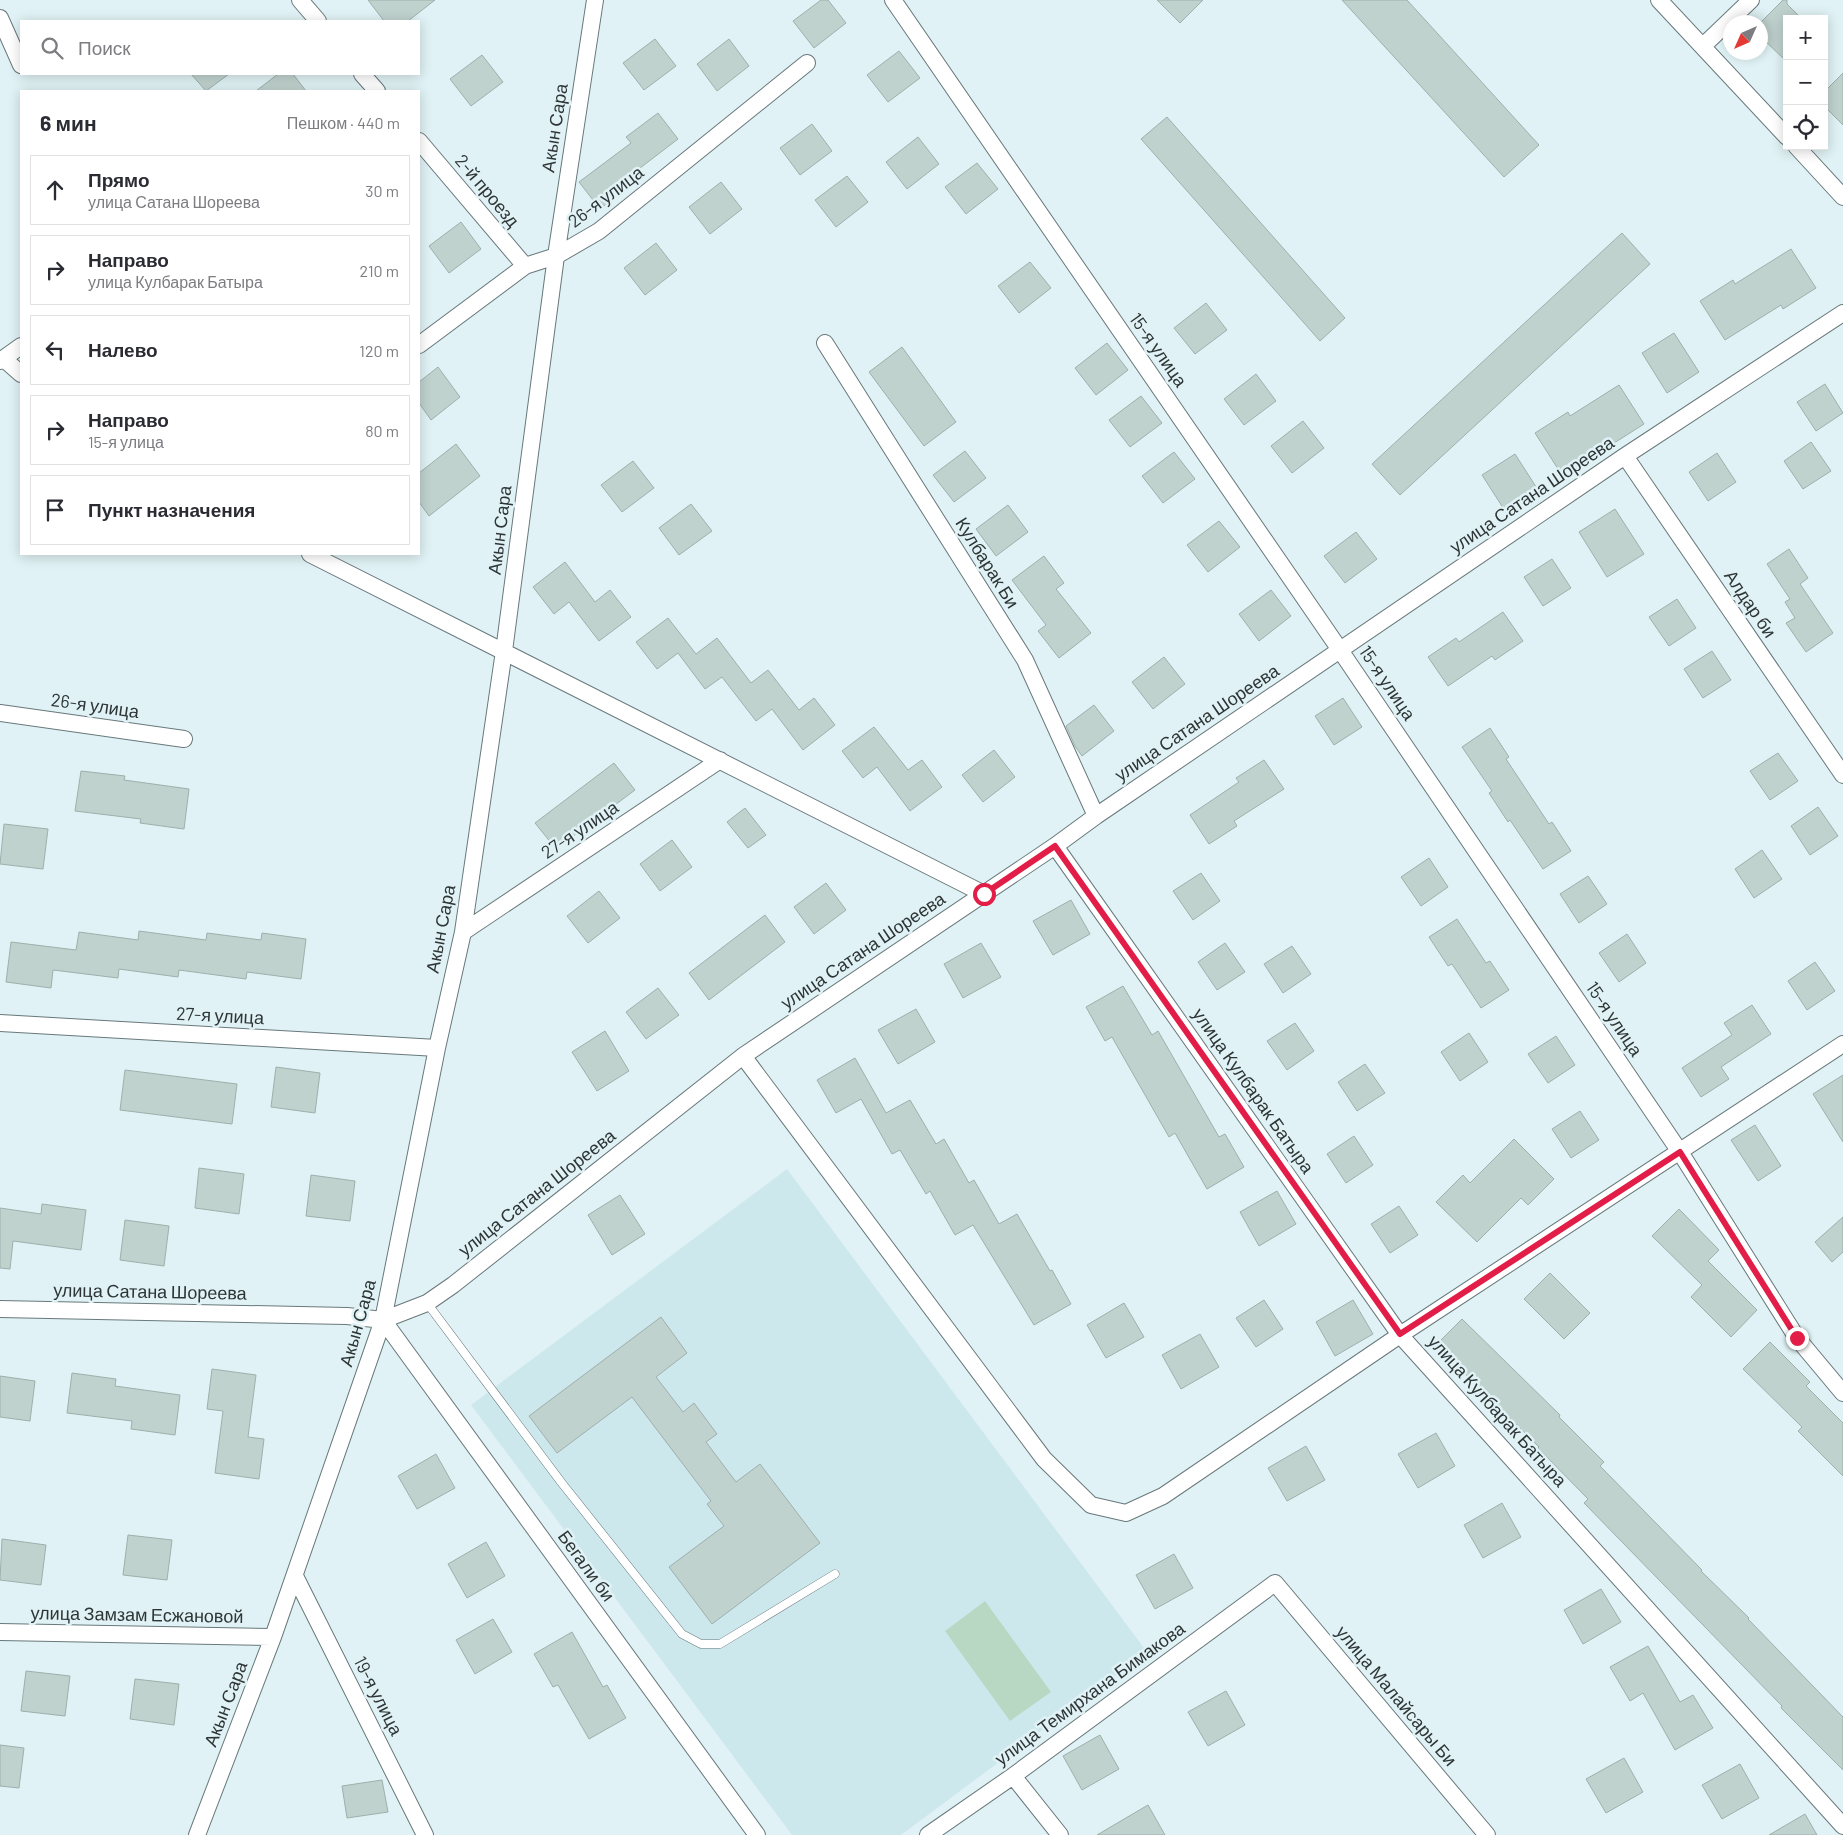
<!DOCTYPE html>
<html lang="ru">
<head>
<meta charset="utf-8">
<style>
  :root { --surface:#fff; --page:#f7f7f7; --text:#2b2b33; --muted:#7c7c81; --line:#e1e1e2 }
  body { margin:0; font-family:Barlow,sans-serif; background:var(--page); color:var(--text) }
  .controls { position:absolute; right:15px; top:15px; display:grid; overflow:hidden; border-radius:0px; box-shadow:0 2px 12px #0003 }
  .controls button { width:45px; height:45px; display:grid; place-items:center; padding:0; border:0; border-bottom:1px solid var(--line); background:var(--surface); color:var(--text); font:25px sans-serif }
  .compass { position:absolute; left:1723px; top:15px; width:45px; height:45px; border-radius:50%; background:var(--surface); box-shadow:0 2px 12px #0003; rotate:225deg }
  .stop { position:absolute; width:15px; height:15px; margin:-11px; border:4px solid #e11d48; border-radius:50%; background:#fff }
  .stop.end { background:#e11d48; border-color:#fff; box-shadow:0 1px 5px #0008 }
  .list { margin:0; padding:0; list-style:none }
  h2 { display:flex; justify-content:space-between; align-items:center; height:65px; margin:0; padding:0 20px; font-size:21px }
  h2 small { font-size:16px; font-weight:400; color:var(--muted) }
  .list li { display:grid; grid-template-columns:32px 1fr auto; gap:15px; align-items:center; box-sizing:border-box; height:70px; margin:0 10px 10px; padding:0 10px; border:1px solid var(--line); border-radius:0px }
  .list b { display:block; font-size:19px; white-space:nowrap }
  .list p { margin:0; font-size:16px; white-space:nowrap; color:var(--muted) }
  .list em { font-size:16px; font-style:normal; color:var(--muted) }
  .icon { flex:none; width:28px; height:28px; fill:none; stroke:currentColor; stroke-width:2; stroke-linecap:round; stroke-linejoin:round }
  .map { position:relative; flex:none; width:1843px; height:1835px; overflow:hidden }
  .search { position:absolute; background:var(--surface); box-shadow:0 2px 12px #0003; left:20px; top:20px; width:400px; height:55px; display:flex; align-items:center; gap:12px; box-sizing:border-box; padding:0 18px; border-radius:0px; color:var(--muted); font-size:19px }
  .panel { position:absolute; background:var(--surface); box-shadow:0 2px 12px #0003; left:20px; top:90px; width:400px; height:465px; border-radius:0px }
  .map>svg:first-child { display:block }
  .built { fill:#cde8ed }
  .green { fill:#b9d8c3 }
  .building { fill:#c0d2ce; stroke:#9eafac }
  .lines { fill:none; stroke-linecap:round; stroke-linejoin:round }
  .service-casing { stroke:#68787b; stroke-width:9 }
  .minor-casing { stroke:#68787b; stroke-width:18 }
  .service { stroke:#fff; stroke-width:8 }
  .minor { stroke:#fff; stroke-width:16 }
  .route { stroke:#e11d48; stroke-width:6 }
  .labels { text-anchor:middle; stroke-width:5; stroke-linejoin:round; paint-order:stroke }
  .street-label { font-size:18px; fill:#2e3536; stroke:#e0f2f5 }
</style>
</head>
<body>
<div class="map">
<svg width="1843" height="1835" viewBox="0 0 1843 1835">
  <rect width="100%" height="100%" fill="#e0f2f5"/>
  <!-- built -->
  <path class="built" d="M787 1169 1147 1652 901 1835H792L471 1405Z"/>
  <!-- green -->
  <path class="green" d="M985 1601 1051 1692 1010 1721 945 1631Z"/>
  <!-- building -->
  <path class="building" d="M368 0H435L408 21H384Z
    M821 0H828L846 23 814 48 793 21Z
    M1157 0H1203L1180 23Z
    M1342 0H1407L1539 145 1504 177Z
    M1783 0H1787V4L1802 19H1787V62L1760 36V23Z
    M655 39 676 66 644 90 623 63Z
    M729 39 749 66 717 91 697 64Z
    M899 51 920 78 888 102 867 75Z
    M482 55 503 82 471 106 450 79Z
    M1843 73V125L1824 106V92Z
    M191 74H229L206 91Z
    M278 74H293L306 91H256Z
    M658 113 678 139 627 178 632 184 600 209 579 182 631 143 626 137Z
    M1167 117 1345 318 1320 341 1141 139Z
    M812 124 832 151 800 175 780 148Z
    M918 137 939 164 907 189 886 162Z
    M977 163 998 189 966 214 945 187Z
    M847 176 868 202 836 227 815 200Z
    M721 182 742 209 710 234 689 207Z
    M461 222 481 249 449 273 429 246Z
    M1622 233 1650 264 1400 495 1372 464Z
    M656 243 677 270 645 295 624 268Z
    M1791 249 1816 288 1783 309 1781 305 1725 340 1700 301 1733 280 1735 284Z
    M1030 262 1051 288 1019 313 998 286Z
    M1206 303 1227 330 1195 354 1174 328Z
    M1674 333 1699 372 1667 393 1642 353Z
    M1107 343 1128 370 1096 395 1075 368Z
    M902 347 956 422 924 446 869 372Z
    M438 367 460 397 431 420 419 403V382Z
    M1256 374 1276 401 1244 425 1224 399Z
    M1825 384 1843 413 1816 431 1797 402Z
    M1619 385 1644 424 1611 445 1609 441 1560 472 1535 433 1568 412 1570 416Z
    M1141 396 1162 423 1130 447 1109 420Z
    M1303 421 1324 448 1292 473 1271 446Z
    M1811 442 1831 471 1803 489 1784 461Z
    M456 444 480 476 429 516 419 502V473Z
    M965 451 986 478 954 502 933 475Z
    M1174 452 1195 479 1163 503 1142 476Z
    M1717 453 1736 482 1708 501 1689 472Z
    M1515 454 1540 493 1507 514 1482 475Z
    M633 461 654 488 622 512 601 485Z
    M691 504 712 531 679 555 659 528Z
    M1008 505 1028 532 996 556 976 529Z
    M1615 509 1644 554 1607 577 1579 532Z
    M1219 521 1240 547 1208 572 1187 545Z
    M1356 532 1377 559 1345 583 1324 556Z
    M1789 549 1808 578 1800 584 1833 633 1806 652 1786 623 1795 618 1785 602 1790 599 1767 564Z
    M1044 556 1064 583 1056 589 1091 633 1059 658 1038 631 1046 625 1012 580Z
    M1552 559 1571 588 1543 606 1524 577Z
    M565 562 595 602 610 590 631 617 599 641 569 602 554 614 533 587Z
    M1271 590 1291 616 1259 641 1239 614Z
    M1677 599 1696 628 1669 646 1649 617Z
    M1503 612 1523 641 1495 660 1492 656 1448 686 1428 657 1456 638 1459 642Z
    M668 618 696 654 717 638 751 683 768 670 799 710 814 698 835 725 803 750 772 709 756 721 722 677 705 689 678 653 657 669 636 642Z
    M1712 651 1731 680 1703 698 1684 669Z
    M1164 657 1185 684 1153 709 1132 682Z
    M1343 698 1362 727 1334 745 1315 716Z
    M1094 705 1114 731 1082 756 1075 746 1066 726Z
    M874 727 908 770 922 760 942 787 910 811 877 767 863 778 842 751Z
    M1490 728 1509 757 1506 759 1549 824 1552 822 1571 851 1543 869 1510 820 1508 822 1489 793 1492 791 1462 747Z
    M994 750 1015 777 983 802 962 775Z
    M1778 753 1798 781 1770 800 1750 771Z
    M1264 760 1284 789 1234 821 1237 826 1209 844 1190 815 1239 782 1236 778Z
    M614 763 635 790 556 849 535 823Z
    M81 771 125 776 124 780 189 789 184 829 140 823 141 819 75 811Z
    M1818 807 1838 836 1810 855 1791 826Z
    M745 808 766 835 748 848 727 822Z
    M4 824 48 829 43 869 0 864Z
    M672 840 692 867 660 891 640 864Z
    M1762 850 1782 879 1754 898 1735 869Z
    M1429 858 1448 887 1421 906 1401 877Z
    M1201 873 1220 901 1193 920 1173 891Z
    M1588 876 1607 904 1579 923 1560 894Z
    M826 883 846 910 814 934 794 907Z
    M599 891 620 918 588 943 567 916Z
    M1071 900 1090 934 1053 955 1033 921Z
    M765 915 785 942 709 1000 689 973Z
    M1457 919 1486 963 1490 961 1509 990 1481 1008 1452 964 1448 966 1429 937Z
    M139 931 206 940 207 933 261 940 262 933 306 939 301 979 247 972 246 979 179 970 178 977 119 969 118 978 53 970 51 988 6 982 11 942 76 950 79 932 138 940Z
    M1627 934 1646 963 1619 982 1599 953Z
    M981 943 1001 977 963 998 944 964Z
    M1225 943 1245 972 1217 990 1198 962Z
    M1292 946 1311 974 1283 993 1264 964Z
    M1815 962 1835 991 1807 1010 1788 981Z
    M1123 986 1152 1035 1158 1031 1219 1137 1225 1134 1244 1167 1207 1189 1175 1133 1169 1137 1112 1037 1105 1041 1086 1007Z
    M658 988 679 1015 646 1039 626 1012Z
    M1752 1005 1771 1034 1721 1067 1729 1079 1701 1097 1682 1068 1732 1035 1724 1023Z
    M916 1009 935 1042 898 1064 878 1030Z
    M1295 1023 1314 1051 1287 1070 1267 1041Z
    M605 1031 629 1071 597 1091 572 1052Z
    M1469 1033 1488 1062 1460 1081 1441 1052Z
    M1556 1036 1575 1065 1548 1083 1528 1054Z
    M855 1058 886 1113 910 1100 936 1144 944 1139 969 1183 974 1180 999 1224 1017 1214 1050 1271 1052 1270 1071 1304 1034 1325 973 1225 955 1235 930 1191 926 1194 900 1150 892 1154 861 1099 836 1113 817 1080Z
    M1365 1064 1385 1093 1357 1111 1338 1082Z
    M276 1067 320 1073 315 1113 271 1107Z
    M125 1070 237 1084 232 1124 120 1110Z
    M1843 1075V1142L1813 1094Z
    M1580 1111 1599 1140 1571 1158 1552 1129Z
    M1755 1125 1781 1166 1758 1181 1731 1140Z
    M1354 1136 1373 1165 1346 1183 1327 1154Z
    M1514 1139 1554 1179 1528 1205 1521 1198 1477 1242 1436 1202 1463 1175 1470 1183Z
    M199 1168 244 1174 239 1214 195 1208Z
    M311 1175 355 1181 350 1221 306 1216Z
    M1277 1191 1296 1224 1259 1246 1240 1212Z
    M620 1195 645 1234 612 1255 588 1215Z
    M42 1204 86 1210 81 1250 13 1241 10 1269 0 1268V1208L41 1214Z
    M1399 1206 1418 1235 1390 1253 1371 1224Z
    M1679 1209 1719 1250 1708 1261 1757 1310 1731 1337 1691 1297 1702 1285 1652 1236Z
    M1843 1217V1252L1832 1262 1815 1242Z
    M125 1220 169 1226 164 1266 120 1260Z
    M1550 1273 1590 1313 1564 1339 1524 1299Z
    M1264 1300 1283 1329 1256 1347 1236 1318Z
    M1353 1300 1373 1334 1335 1356 1316 1322Z
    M1124 1303 1144 1337 1106 1358 1087 1325Z
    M661 1317 687 1353 656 1377 683 1412 694 1403 717 1434 706 1442 736 1482 760 1464 820 1543 712 1624 669 1567 724 1526 707 1504 711 1501 632 1397 557 1453 529 1416Z
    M1462 1319 1560 1415 1559 1417 1604 1462 1600 1466 1702 1570 1701 1571 1749 1618 1748 1619 1843 1717V1770L1781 1708 1782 1706 1584 1503 1588 1499 1538 1448 1539 1447 1436 1345Z
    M1200 1334 1219 1367 1181 1389 1162 1355Z
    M1770 1342 1810 1382 1806 1386 1843 1423V1476L1798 1431 1802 1427 1743 1369Z
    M212 1369 256 1375 248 1437 264 1439 259 1479 215 1473 223 1411 207 1409Z
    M72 1373 116 1379 115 1386 180 1395 175 1435 131 1429 132 1421 67 1413Z
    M0 1376 35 1381 30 1421 0 1417Z
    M1436 1433 1455 1466 1418 1488 1398 1454Z
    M1306 1446 1325 1480 1287 1501 1268 1468Z
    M436 1454 455 1488 417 1509 398 1476Z
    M1502 1503 1521 1537 1483 1558 1464 1525Z
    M128 1535 172 1540 167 1580 123 1575Z
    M2 1539 46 1545 41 1585 0 1580Z
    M486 1542 505 1576 467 1598 448 1564Z
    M1174 1554 1193 1588 1155 1609 1136 1575Z
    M1601 1589 1621 1622 1583 1644 1564 1610Z
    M493 1619 512 1652 475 1674 456 1640Z
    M572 1632 603 1687 607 1685 626 1718 589 1739 558 1685 553 1687 534 1654Z
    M1648 1646 1680 1702 1693 1695 1713 1728 1675 1750 1643 1693 1630 1701 1610 1667Z
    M26 1671 70 1676 65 1716 21 1711Z
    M135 1679 179 1684 174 1725 130 1719Z
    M1226 1691 1245 1725 1208 1746 1188 1712Z
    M1100 1735 1119 1769 1082 1790 1063 1756Z
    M0 1745 24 1748 19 1788 0 1786Z
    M1624 1758 1643 1792 1606 1813 1586 1779Z
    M1740 1764 1759 1798 1722 1819 1702 1785Z
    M382 1780 388 1812 347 1818 342 1786Z
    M1148 1805 1165 1835H1097Z
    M1805 1814 1817 1835H1769Z"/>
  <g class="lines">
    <defs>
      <path id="service" d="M427 1303 561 1482 682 1634 701 1644H720L835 1574"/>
      <path id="minor" d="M300 0 318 21
        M893 0 1340 650 1680 1152 1797 1338 1843 1393
        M1659 0 1787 137
        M0 18 21 65
        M1703 46 1751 0
        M362 74 377 91
        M419 141 525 266
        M1796 146 1843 197
        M825 343 1025 660 1096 816
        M419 345 525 266 556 256 599 231 807 63
        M4 359 21 374
        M0 361 21 346
        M1625 456 1843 775
        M310 554 984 894
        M0 713 184 739
        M1055 846 1400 1335 1843 1826
        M463 932 720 760
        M0 1023 437 1048
        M743 1056 1044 1459 1091 1505 1126 1513 1163 1496 1400 1335 1843 1044
        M0 1309 347 1316 383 1320 427 1303 453 1285 743 1056 1055 846 1096 816 1625 456 1843 313
        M383 1320 757 1835
        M295 1576 425 1835
        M0 1632 273 1637
        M1013 1776 1060 1835
        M197 1835 273 1637 383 1320 437 1048 463 932 504 651 556 256 595 0
        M928 1835 1013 1776 1275 1583 1487 1835"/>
    </defs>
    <!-- service casing -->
    <use href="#service" class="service-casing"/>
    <!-- minor casing -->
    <use href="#minor" class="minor-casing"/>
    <!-- service -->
    <use href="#service" class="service"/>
    <!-- minor -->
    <use href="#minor" class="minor"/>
  </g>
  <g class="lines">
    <!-- route -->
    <path class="route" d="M984 894 1055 846 1400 1334 1680 1152 1797 1338"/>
  </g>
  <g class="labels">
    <!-- street labels -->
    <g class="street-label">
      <text transform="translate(555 128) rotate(-81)" y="6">Акын Сара</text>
      <text transform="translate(487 191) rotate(50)" y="6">2-й проезд</text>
      <text transform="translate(606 197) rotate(-37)" y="6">26-я улица</text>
      <text transform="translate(1158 350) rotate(55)" y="6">15-я улица</text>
      <text transform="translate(1532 495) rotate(-34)" y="6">улица Сатана Шореева</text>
      <text transform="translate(500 530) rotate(-83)" y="6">Акын Сара</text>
      <text transform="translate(987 563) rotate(58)" y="6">Кулбарак Би</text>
      <text transform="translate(1750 604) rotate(56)" y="6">Алдар би</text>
      <text transform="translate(1387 683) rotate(56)" y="6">15-я улица</text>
      <text transform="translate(95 706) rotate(8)" y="6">26-я улица</text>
      <text transform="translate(1197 723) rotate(-34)" y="6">улица Сатана Шореева</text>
      <text transform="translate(580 830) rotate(-34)" y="6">27-я улица</text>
      <text transform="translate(441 929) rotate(-79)" y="6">Акын Сара</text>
      <text transform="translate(863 951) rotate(-34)" y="6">улица Сатана Шореева</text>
      <text transform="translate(220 1016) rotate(3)" y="6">27-я улица</text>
      <text transform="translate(1614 1019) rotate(56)" y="6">15-я улица</text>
      <text transform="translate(1253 1091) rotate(55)" y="6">улица Кулбарак Батыра</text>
      <text transform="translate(537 1193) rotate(-38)" y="6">улица Сатана Шореева</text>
      <text transform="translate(150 1292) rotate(1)" y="6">улица Сатана Шореева</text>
      <text transform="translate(358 1323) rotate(-74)" y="6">Акын Сара</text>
      <text transform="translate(1497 1411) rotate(48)" y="6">улица Кулбарак Батыра</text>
      <text transform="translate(586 1566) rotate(54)" y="6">Бегали би</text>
      <text transform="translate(137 1615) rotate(1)" y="6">улица Замзам Есжановой</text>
      <text transform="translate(1090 1694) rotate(-36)" y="6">улица Темирхана Бимакова</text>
      <text transform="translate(378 1696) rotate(63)" y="6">19-я улица</text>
      <text transform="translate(1396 1696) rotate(50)" y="6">улица Малайcары Би</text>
      <text transform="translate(226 1704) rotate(-69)" y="6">Акын Сара</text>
    </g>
  </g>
</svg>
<div class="controls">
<button>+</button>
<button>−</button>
<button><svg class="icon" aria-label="locate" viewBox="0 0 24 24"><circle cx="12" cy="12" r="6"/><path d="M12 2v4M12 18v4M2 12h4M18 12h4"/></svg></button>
</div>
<svg class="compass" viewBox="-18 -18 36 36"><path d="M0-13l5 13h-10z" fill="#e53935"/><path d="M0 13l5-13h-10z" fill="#7c7c81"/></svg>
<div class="stop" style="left:984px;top:894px"></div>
<div class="stop end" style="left:1797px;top:1338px"></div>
<div class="search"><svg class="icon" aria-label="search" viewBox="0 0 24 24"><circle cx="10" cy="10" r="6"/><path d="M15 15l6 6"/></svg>Поиск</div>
<section class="panel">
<h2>6 мин<small>Пешком · 440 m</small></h2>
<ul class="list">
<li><svg class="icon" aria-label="ahead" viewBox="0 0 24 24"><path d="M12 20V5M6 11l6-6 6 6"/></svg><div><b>Прямо</b><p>улица Сатана Шореева</p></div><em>30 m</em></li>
<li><svg class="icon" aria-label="right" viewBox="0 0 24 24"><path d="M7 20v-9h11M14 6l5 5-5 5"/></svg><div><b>Направо</b><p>улица Кулбарак Батыра</p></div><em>210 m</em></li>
<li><svg class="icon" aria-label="left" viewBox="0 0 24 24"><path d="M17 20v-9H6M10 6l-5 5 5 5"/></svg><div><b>Налево</b></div><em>120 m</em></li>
<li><svg class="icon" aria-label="right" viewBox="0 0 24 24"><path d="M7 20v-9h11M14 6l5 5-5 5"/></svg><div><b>Направо</b><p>15-я улица</p></div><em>80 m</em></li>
<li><svg class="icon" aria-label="arrive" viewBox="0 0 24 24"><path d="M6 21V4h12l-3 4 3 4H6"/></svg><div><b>Пункт назначения</b></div></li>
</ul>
</section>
</div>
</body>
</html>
